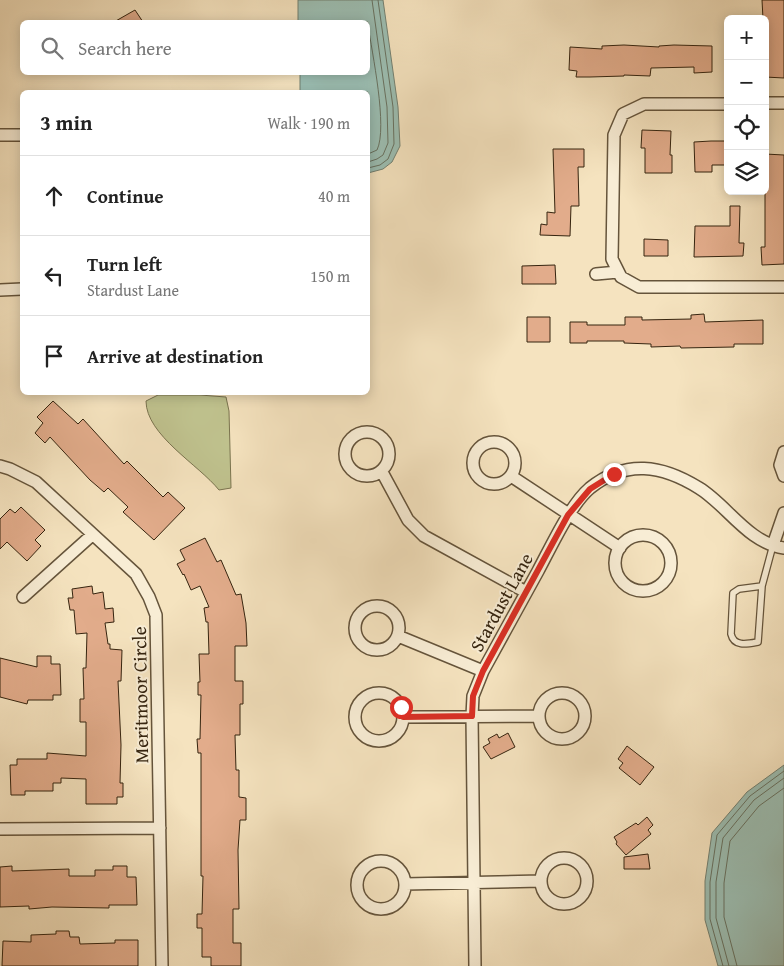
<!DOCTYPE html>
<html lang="en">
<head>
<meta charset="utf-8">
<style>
  :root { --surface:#fff; --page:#f2f2f2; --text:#222; --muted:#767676; --line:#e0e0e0 }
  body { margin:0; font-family:"Gentium Book Plus",serif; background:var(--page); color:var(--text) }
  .controls { position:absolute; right:15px; top:15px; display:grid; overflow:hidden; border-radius:8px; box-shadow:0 2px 12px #0003 }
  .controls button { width:45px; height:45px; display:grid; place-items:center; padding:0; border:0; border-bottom:1px solid var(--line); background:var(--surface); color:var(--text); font:25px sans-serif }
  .stop { position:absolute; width:15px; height:15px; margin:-11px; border:4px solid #d93025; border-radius:50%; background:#fff }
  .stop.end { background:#d93025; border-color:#fff; box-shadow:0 1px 5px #0008 }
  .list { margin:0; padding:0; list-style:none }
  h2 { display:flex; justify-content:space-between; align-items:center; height:65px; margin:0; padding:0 20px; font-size:21px }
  h2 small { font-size:16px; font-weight:400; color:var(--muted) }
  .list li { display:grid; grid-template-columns:32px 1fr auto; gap:15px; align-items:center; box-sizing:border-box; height:80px; padding:0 20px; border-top:1px solid var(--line) }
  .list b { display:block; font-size:19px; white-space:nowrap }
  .list p { margin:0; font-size:16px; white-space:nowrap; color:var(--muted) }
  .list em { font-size:16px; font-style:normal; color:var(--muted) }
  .icon { flex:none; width:28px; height:28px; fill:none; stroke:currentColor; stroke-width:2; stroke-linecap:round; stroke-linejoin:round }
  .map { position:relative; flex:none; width:784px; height:966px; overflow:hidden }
  .search { position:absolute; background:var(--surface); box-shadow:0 2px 12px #0003; left:20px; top:20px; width:350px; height:55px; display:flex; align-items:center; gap:12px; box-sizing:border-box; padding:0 18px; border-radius:8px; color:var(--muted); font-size:19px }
  .panel { position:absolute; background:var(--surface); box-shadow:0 2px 12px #0003; left:20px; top:90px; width:350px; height:305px; border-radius:8px }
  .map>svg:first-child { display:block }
  .green { fill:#c0c38f; stroke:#7a744f }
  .water { fill:#9cbeb2; stroke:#738071 }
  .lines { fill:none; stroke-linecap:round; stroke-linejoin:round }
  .shore { stroke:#687160; stroke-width:1 }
  .building { fill:#e2ac8b; stroke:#35240f }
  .service-casing { stroke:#65543b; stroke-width:8 }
  .minor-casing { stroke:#65543b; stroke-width:14 }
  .service { stroke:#f8edd5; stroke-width:5.5 }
  .minor { stroke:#f8edd5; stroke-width:11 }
  .route { stroke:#d93025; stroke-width:6 }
  .labels { text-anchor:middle; stroke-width:4; stroke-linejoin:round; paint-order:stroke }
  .street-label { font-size:19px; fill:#35240f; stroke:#f8edd5 }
</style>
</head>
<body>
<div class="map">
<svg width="784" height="966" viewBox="0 0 784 966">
  <rect width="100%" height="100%" fill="#f5e3bf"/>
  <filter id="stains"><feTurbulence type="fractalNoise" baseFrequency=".004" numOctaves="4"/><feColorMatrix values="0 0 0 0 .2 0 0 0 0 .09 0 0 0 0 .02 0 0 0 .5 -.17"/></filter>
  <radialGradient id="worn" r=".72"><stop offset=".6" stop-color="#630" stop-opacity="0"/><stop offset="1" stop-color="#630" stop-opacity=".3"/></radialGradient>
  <!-- green -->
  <path class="green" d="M158 395H200L226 397 229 411 231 488 219 490C199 465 146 435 146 401Z"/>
  <!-- water -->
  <path class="water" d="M298 0H383L398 107 400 146 392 162 383 169 368 173V92H300V73L368 72V22H298Z
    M784 765V966H718L705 920V881L712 833 747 792Z"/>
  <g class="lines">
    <!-- shore -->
    <path class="shore" d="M368 25C372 53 388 127 377 150L368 154
      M368 162 377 159 383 155 388 143 387 107 372 0
      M368 168 380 165 388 159 394 144 393 107 378 0
      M723 966 710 919V882L717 835 750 796 784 771
      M729 966 716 918V882L723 838 754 800 784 778
      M737 966 724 917V883L730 841 759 806 784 788"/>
  </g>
  <!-- building -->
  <path class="building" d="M762 0H784V78L765 77V19H763Z
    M135 10 143 22H114Z
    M624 45 659 47V46L674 45 712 46V72L694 73V67L651 68 650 76 624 75V76L590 77H576L577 71 569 70 570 47 602 49V46Z
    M642 130 671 131 670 155H672V173H645V148H641Z
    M711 141H728V165H712V172H695L694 142Z
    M553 149H584V167H578L579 206H571L570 236 540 235 541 224 547 225V212L555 213Z
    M765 154 784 155V264L762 265 761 247H765Z
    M730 206H740L739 243H744L743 256 694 257 695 226H730Z
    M644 239 668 240V256H644Z
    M555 265 556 284H522V266Z
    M704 314 705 322 763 320V344H734V347L681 348 680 346 651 347V344L624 343V341H587V343H570V322H587V325H625V317H642V320L691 319V315Z
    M527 317H550V342H527Z
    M53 401 78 424 83 419 124 464 127 461 163 497 168 492 185 508 154 540 123 512 128 507 108 488 104 492 90 480 50 437 45 443 35 433 43 423 37 417Z
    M21 507 45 530 35 540 41 546 27 561 7 542 0 549V519L10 509 15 513Z
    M205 538 217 562 221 560 236 595 241 594 246 623 247 646H235V681H243V704H240V735H235L236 770H239V797L246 798V820H240L238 850 239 909H233V943H241V966H211V957H202V928H197V914H202L203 876H201V753H198L197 739H200L201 695H198V682H200L199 654H209L208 622H206L204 608 209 607 200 586 191 590 184 574 183 575 177 564 185 560 180 550Z
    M92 586 93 594 103 592 105 609 113 608 114 622 105 623 108 644H110V649L122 650 121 681H118L121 745 120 783H123V797H117V804H86V779L61 778V783H53V791H25V795H11L10 765H17V759H47V753L86 756V722H80V699H84L83 668H86L87 633 76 634 74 610H70L68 598H73L72 589Z
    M37 656H51V664H60L61 695H53V700H28L27 704 0 697V658L37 667Z
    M508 733 515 747 491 759 483 747 490 743 488 739 497 734 499 738Z
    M627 746 654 767 640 785 619 768 623 763 618 759Z
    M647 817 653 825 648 830 651 834 626 855 616 844 617 842 614 837 636 823 638 825Z
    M648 854 650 869H624V857Z
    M12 866V871L69 869V876H95V870H113V866H127V877H136L137 905H109V908L52 907 29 909V906L0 907V867Z
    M56 931H69L70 937H79L80 944 115 943V940H138V966H2L3 941 31 942V935L56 934Z"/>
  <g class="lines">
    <defs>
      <path id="service" d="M762 586 739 589 733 593 731 634C734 647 747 644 758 642L762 586 773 545"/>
      <path id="minor" d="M765 103H784
        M728 104H644L623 114 614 135 612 259 621 277 639 287H784
        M0 135H22
        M596 274 618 272
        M0 290 22 289
        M345 454a22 22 0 1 1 44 0a22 22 0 1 1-44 0Z
        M473 463a21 21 0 1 1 42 0a21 21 0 1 1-42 0Z
        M784 452 780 465 784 476
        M0 466 10 469 36 482 136 574 149 597 156 615 162 966
        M382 472 408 520 424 536 526 592
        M511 476 620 548
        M615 563a28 28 0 1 1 56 0a28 28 0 1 1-56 0Z
        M773 545 784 513
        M23 597 92 535
        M355 628a22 22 0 1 1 44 0a22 22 0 1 1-44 0Z
        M398 636 483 671
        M539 716a23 23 0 1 1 46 0a23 23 0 1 1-46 0Z
        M355 717a24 24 0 1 1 48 0a24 24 0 1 1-48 0Z
        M403 717 539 716
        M0 829 160 828
        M541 881a23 23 0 1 1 46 0a23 23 0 1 1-46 0Z
        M357 885a24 24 0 1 1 48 0a24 24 0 1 1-48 0Z
        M405 884 541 881
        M475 966 472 716 473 696 483 671C501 638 520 604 538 571 551 547 570 505 590 488 626 459 662 465 699 488 727 505 748 543 784 548"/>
    </defs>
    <!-- service casing -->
    <use href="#service" class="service-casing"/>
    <!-- minor casing -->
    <use href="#minor" class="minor-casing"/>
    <!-- service -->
    <use href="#service" class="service"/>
    <!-- minor -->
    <use href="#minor" class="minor"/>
  </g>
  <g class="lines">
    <!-- route -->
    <path class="route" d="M401 707 403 717 472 716 473 696 483 671 568 515 590 489 614 474"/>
  </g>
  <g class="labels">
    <!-- street labels -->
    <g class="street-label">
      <text transform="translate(501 602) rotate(-61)" y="7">Stardust Lane</text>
      <text transform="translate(140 695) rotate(-91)" y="7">Meritmoor Circle</text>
    </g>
  </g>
  <rect width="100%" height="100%" filter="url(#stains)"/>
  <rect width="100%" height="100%" fill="url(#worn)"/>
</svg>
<div class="controls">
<button>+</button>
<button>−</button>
<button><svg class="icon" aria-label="locate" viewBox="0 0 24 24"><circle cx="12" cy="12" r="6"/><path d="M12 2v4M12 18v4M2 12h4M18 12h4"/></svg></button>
<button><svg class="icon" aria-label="layers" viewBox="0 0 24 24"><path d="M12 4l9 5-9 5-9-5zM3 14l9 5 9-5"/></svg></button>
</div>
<div class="stop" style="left:401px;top:707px"></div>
<div class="stop end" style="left:614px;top:474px"></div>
<div class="search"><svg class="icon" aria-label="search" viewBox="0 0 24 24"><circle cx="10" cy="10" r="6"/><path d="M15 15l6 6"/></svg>Search here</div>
<section class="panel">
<h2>3 min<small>Walk · 190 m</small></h2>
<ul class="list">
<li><svg class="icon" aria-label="ahead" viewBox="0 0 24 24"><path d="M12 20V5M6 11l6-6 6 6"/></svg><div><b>Continue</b></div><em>40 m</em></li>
<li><svg class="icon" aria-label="left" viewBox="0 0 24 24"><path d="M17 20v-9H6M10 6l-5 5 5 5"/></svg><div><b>Turn left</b><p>Stardust Lane</p></div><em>150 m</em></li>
<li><svg class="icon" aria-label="arrive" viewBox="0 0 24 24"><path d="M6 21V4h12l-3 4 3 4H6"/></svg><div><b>Arrive at destination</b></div></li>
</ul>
</section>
</div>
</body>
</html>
